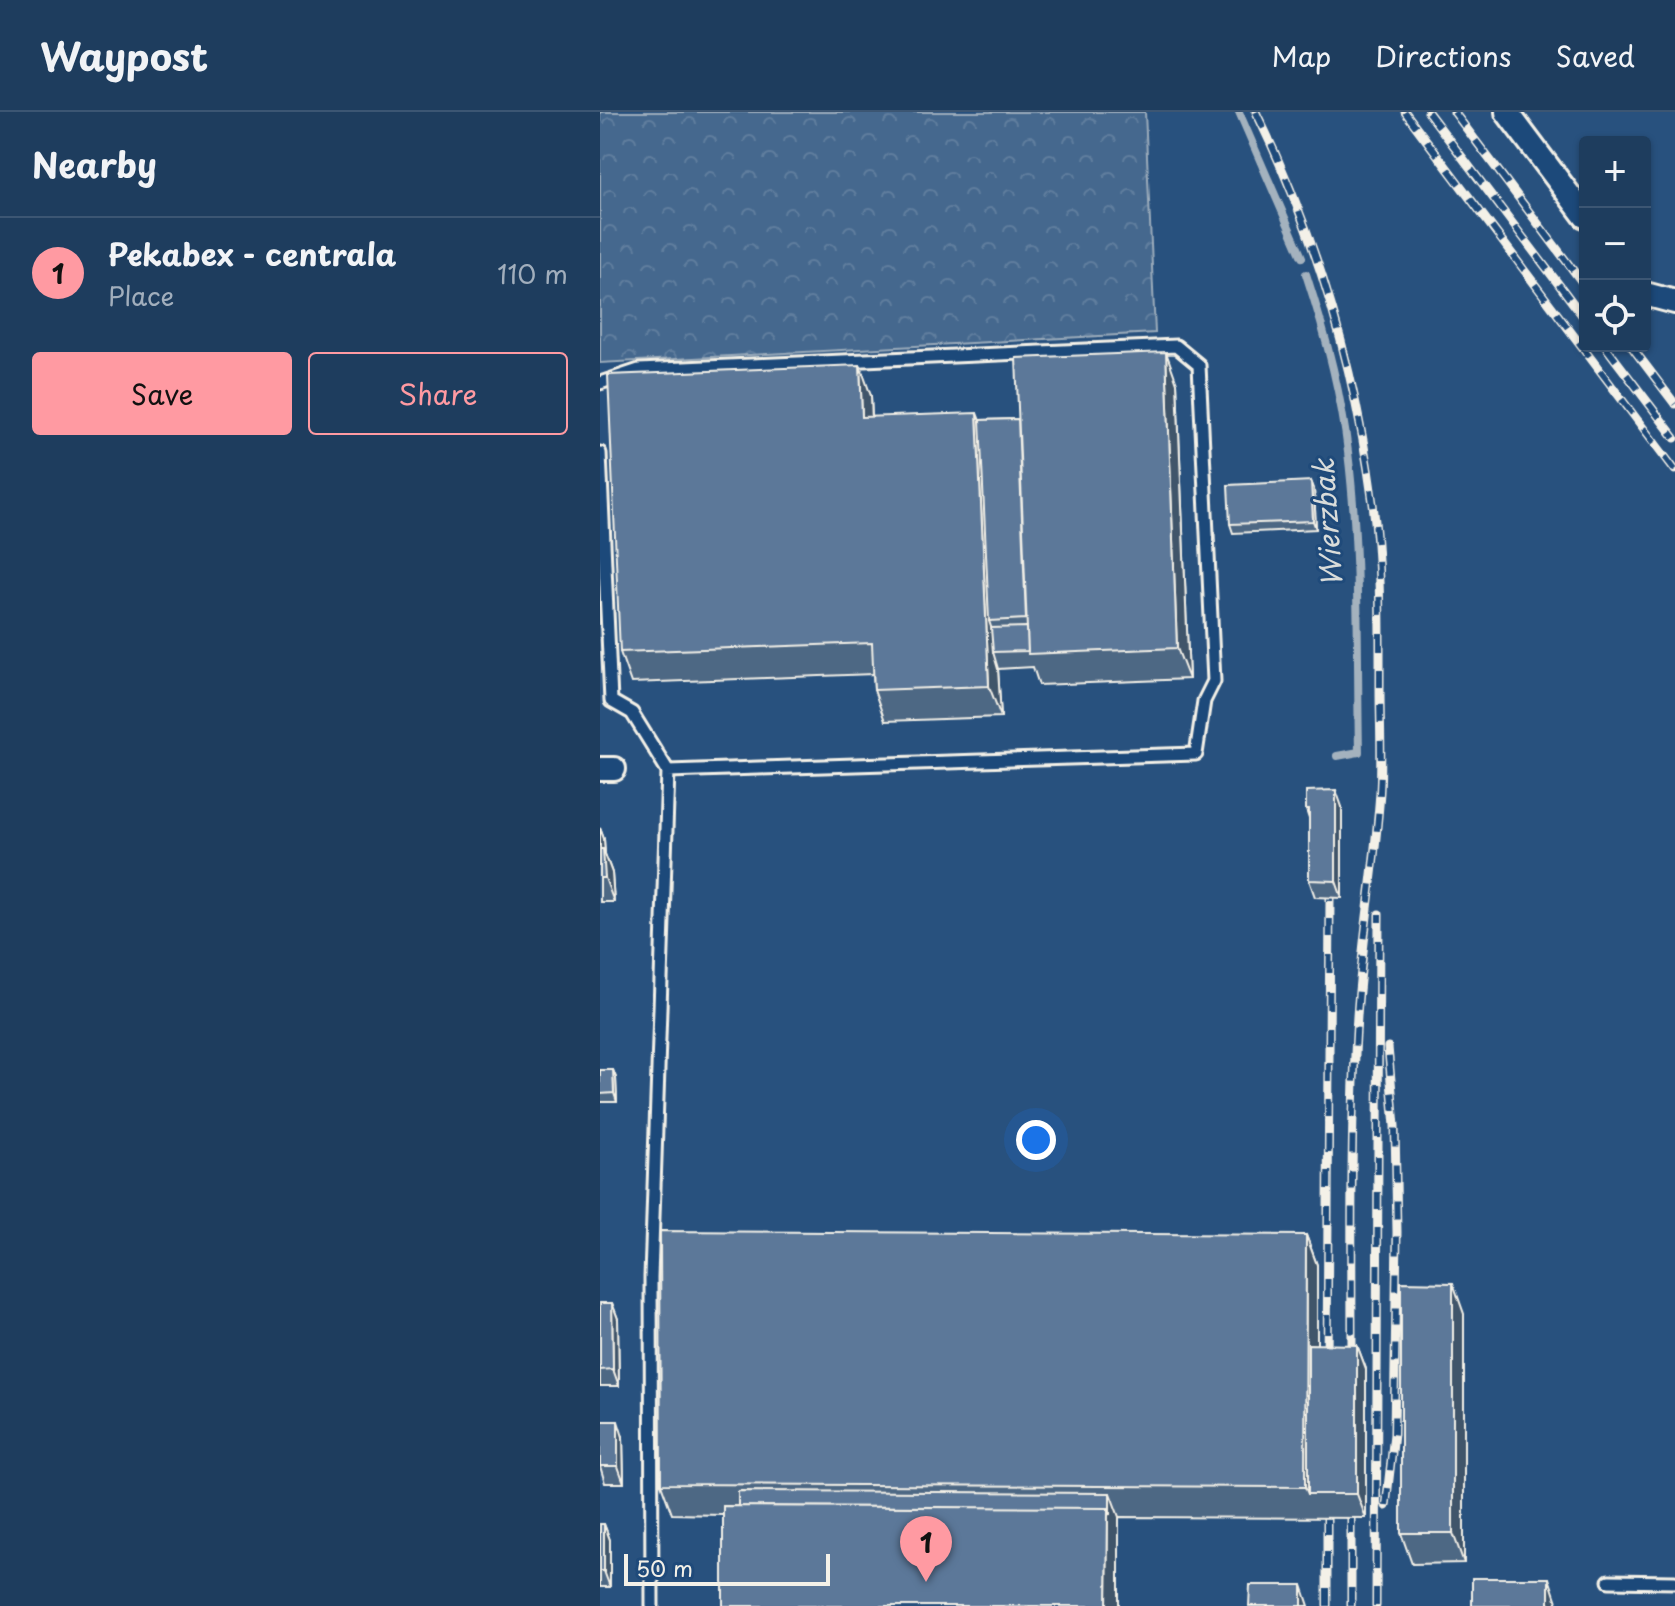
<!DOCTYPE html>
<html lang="en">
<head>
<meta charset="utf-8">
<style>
  :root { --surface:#1e3d5e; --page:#264464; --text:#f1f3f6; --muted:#a1aebc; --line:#3c5673; --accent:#ff9aa2 }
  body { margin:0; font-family:"Playpen Sans",sans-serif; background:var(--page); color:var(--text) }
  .controls { position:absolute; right:24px; top:24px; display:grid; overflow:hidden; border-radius:8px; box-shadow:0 2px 6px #0004 }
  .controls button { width:72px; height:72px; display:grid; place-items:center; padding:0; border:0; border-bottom:2px solid var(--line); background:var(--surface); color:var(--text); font:40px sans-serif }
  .scale { position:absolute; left:24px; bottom:20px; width:206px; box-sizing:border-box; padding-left:8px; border:4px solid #f4f1e8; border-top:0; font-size:22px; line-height:28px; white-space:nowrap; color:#f4f1e8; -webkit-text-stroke:6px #1f4a7a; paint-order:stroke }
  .you { position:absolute; left:436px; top:1028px; width:28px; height:28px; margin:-20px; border:6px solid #fff; border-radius:50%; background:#1a73e8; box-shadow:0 0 0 12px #1a73e833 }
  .badge { display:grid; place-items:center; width:52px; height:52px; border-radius:50%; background:var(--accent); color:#111; font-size:26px; font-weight:700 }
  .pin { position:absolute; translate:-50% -66px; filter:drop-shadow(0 2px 4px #0008) }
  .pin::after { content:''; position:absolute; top:42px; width:28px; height:24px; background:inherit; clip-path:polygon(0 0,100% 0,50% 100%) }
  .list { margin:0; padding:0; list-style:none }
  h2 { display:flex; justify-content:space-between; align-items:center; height:104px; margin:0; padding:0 32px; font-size:34px }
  h2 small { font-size:26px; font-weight:400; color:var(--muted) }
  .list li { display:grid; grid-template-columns:52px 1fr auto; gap:24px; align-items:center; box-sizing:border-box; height:112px; padding:0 32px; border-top:2px solid var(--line) }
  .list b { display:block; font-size:30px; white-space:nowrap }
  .list p { margin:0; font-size:26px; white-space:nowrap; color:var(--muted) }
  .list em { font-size:26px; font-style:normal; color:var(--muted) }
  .actions { display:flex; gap:16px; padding:24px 32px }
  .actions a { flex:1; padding:18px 0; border:2px solid var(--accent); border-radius:8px; text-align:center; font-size:28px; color:var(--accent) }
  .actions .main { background:var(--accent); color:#111 }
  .icon { flex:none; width:44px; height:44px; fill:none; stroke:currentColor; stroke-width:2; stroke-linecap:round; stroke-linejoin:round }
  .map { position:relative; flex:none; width:1075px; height:1494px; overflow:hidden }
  header { display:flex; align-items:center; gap:48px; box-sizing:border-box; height:112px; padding:0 40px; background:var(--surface); border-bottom:2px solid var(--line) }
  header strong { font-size:38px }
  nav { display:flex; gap:44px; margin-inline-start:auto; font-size:28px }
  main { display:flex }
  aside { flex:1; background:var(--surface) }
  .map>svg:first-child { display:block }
  .forest { fill:url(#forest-crowns); stroke:#9cacbb; stroke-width:2 }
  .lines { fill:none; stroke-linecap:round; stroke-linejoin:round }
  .stream { stroke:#a4b2be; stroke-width:8 }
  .service-casing { stroke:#f4f1e8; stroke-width:17 }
  .minor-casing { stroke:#f4f1e8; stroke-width:28 }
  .service { stroke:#1f4a7a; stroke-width:11 }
  .minor { stroke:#1f4a7a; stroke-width:22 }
  .rail-casing { stroke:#f4f1e8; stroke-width:9 }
  .rail { stroke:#1f4a7a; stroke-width:6; stroke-dasharray:18; stroke-linecap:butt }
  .wall { fill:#4e6784; stroke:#f4f1e8; stroke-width:2 }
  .shaded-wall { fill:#40546b; stroke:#f4f1e8; stroke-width:2 }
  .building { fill:#5b7899; stroke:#f4f1e8; stroke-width:2 }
  .labels { text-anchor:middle; stroke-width:6; stroke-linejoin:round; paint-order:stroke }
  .water-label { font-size:28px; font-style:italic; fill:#d9dcda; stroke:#1f4a7a }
</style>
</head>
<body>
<header>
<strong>Waypost</strong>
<nav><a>Map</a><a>Directions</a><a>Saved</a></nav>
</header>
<main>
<aside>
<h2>Nearby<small></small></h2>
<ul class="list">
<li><span class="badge">1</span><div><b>Pekabex - centrala</b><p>Place</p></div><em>110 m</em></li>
</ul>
<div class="actions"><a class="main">Save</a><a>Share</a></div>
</aside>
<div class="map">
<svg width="1075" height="1494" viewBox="0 0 1075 1494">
  <defs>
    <pattern id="forest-crowns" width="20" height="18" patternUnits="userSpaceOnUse" patternTransform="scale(2)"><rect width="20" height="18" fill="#45688e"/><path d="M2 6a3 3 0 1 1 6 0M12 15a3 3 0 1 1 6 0" fill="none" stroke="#607e9e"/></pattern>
  </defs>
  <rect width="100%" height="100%" fill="#28517e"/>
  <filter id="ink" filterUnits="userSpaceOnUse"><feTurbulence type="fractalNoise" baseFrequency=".0125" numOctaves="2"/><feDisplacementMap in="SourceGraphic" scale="16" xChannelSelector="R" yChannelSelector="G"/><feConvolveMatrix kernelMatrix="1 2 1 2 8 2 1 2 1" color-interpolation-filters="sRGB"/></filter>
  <g filter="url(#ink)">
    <!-- forest -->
    <path class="forest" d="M0 0H545L555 221 0 251Z"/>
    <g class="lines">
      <!-- stream -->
      <path class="stream" d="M639 0 702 145
        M706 162C725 220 741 279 748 340 760 439 757 540 759 640L737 644"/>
      <defs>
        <path id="service" d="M0 271 39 258 576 234 599 253 614 569 604 589 596 642 68 659
          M0 341 11 589 32 601 68 659 51 1165 52 1494
          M1009 1469 1075 1470"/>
        <path id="minor" d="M907 0 985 104
          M1045 182 1075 190
          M0 657H14"/>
      </defs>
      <!-- service casing -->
      <use href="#service" class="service-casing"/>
      <!-- minor casing -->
      <use href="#minor" class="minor-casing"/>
      <!-- service -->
      <use href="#service" class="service"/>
      <!-- minor -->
      <use href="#minor" class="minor"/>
      <defs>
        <path id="rail" d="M656 0C716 123 755 256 773 392 781 454 780 516 780 578 780 612 782 646 780 680 775 755 762 829 757 904 750 1021 752 1139 752 1257
          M805 0 1075 358
          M828 0 985 207
          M854 0 985 174
          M1005 234 1075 326
          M1031 234 1075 292
          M727 1257 730 785
          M786 1394 794 1322 797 1120 795 1014 788 935
          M727 1494V1406
          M751 1494V1406
          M776 1494 779 802"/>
      </defs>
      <!-- rail casing -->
      <use href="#rail" class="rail-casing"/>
      <!-- rail -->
      <use href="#rail" class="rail"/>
    </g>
    <!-- wall -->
    <path class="wall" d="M577 271 589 567 439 573 433 555 398 557 401 605 285 609 274 578 273 562 31 571 20 540 271 284 272 305 380 308 418 307Z
      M711 369 714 377 716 417 633 421 630 412Z
      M742 695V786L715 785 709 768V707L706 698Z
      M0 716 4 727 5 742 12 761 14 790H0Z
      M0 958H13L16 966 17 990H0Z
      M706 1123 717 1153V1233H757L766 1257V1406L519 1405V1494H123V1403L72 1402 61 1372Z
      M0 1191H12L18 1207 19 1274H0Z
      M864 1202V1451L812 1452 801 1421Z
      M23 1325 24 1371H5L0 1354Z
      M0 1412H4L10 1428V1475H0Z"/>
    <!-- shaded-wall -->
    <path class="shaded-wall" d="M566 240 577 271 589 567 577 536Z
      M260 253 271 284 273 336 262 305Z
      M377 301 389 332V509L397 533 393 540 398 557 401 605 389 574Z
      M711 369 714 377 716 417 713 409Z
      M736 678 742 695V786L736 769Z
      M0 716 4 727 5 742 12 761 14 790 5 766 0 746Z
      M13 958 16 966 17 990 14 981Z
      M706 1123 717 1153V1382H708L705 1375Z
      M853 1171 864 1202V1451L853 1421Z
      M12 1191 18 1207 19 1274 13 1257Z
      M757 1233 766 1257V1406L757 1382Z
      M18 1309 23 1325 24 1371 18 1354Z
      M510 1381 519 1405V1494H507L508 1396Z
      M4 1412 10 1428V1475L4 1459Z
      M949 1466 957 1490V1494H949Z
      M702 1473 709 1494H702Z"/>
    <!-- building -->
    <path class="building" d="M566 240 577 536 428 542 416 246Z
      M260 253 262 305 377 301 389 574 274 578 272 531 20 540 8 263Z
      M418 307 426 507 389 509 380 308Z
      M711 369 713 409 630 412 628 373Z
      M427 515 428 539 393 540 391 516Z
      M736 678V769L709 768V698H706V679Z
      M0 737H3L5 766H0Z
      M0 958H13L14 981 0 982Z
      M60 1119 706 1123 705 1375 61 1372Z
      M801 1170 853 1171V1421H801Z
      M0 1191H12L13 1257 0 1258Z
      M708 1232 757 1233V1382H708Z
      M0 1309H18V1354H0Z
      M138 1379 510 1381V1403L508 1396 138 1394Z
      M123 1394 508 1396 507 1494H123Z
      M0 1412H4V1459H0Z
      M872 1466H949V1494H872Z
      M650 1473H702V1494H649Z"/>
  </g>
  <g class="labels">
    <!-- water labels -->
    <g class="water-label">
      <text transform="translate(728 411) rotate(-94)" y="10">Wierzbak</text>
    </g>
  </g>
</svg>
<div class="controls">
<button>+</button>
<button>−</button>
<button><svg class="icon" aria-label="locate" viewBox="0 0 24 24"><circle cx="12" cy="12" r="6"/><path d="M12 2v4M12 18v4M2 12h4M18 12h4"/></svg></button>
</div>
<div class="scale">50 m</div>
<div class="you"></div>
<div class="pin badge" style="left:326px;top:1470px">1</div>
</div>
</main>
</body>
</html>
